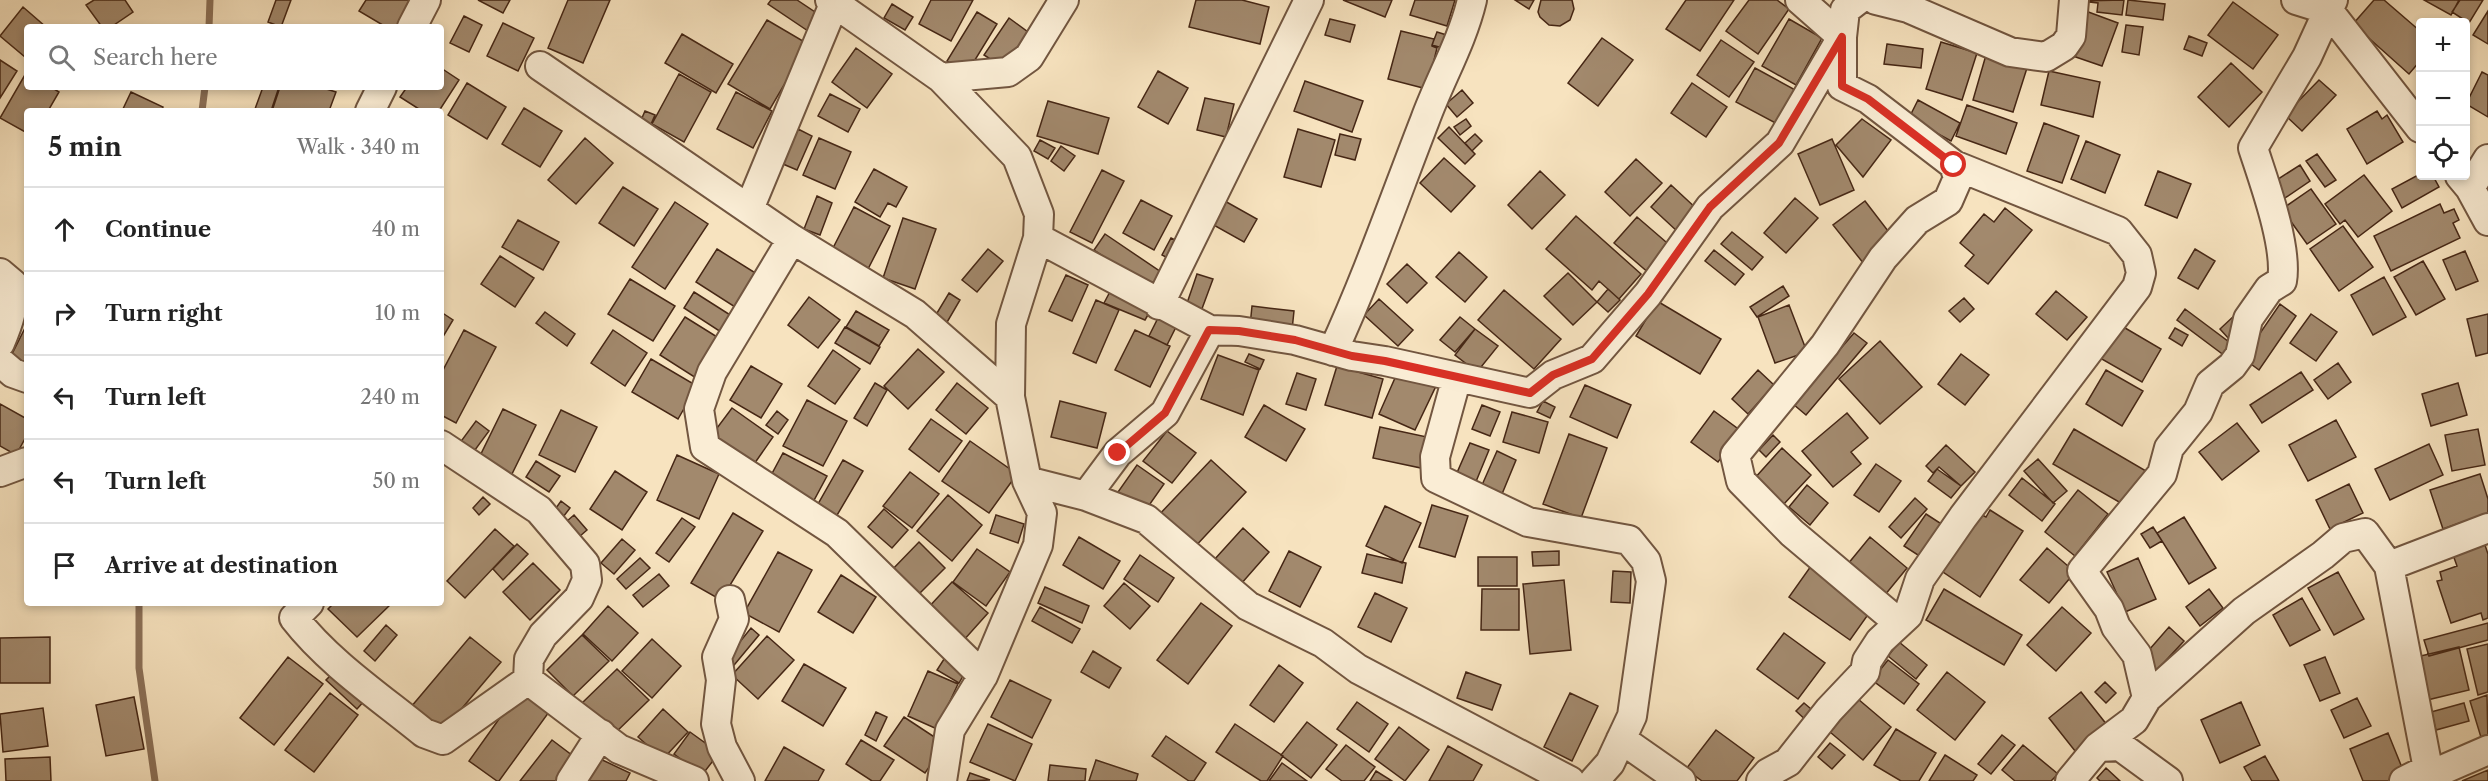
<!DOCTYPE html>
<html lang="en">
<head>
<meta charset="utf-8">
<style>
  :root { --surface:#fff; --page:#f6f6f6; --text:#222; --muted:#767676; --line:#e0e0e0 }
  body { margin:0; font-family:"Libre Caslon Text",serif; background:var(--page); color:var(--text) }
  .controls { position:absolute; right:18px; top:18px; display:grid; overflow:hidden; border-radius:6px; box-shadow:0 3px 9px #0003 }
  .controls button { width:54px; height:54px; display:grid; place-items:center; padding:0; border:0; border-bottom:2px solid var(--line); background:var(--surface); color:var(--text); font:30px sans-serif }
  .stop { position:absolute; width:18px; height:18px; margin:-14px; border:4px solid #d93025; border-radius:50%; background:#fff }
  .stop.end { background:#d93025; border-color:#fff; box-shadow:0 2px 6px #0008 }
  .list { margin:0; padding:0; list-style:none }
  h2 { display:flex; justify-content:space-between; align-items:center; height:78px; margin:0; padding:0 24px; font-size:26px }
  h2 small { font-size:20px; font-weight:400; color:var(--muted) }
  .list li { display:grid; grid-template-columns:39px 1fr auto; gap:18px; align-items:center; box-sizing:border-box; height:84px; padding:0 24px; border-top:2px solid var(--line) }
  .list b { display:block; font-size:22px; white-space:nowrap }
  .list em { font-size:20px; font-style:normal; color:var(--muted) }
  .icon { flex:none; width:33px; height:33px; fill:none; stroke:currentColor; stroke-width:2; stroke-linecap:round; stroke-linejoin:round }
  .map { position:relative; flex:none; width:2488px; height:781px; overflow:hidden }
  .search { position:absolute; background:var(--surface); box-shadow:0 3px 9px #0003; left:24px; top:24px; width:420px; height:66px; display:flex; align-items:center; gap:15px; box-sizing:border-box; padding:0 21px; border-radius:6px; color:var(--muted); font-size:22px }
  .panel { position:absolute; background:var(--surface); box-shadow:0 3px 9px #0003; left:24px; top:108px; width:420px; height:498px; border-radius:6px }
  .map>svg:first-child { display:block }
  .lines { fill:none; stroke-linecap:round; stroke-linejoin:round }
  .stream { stroke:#8c7158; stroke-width:7 }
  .building { fill:#a2896d; stroke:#462715; stroke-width:1.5 }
  .minor-casing { stroke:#725640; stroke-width:32 }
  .minor { stroke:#faedd5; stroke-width:28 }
  .route { stroke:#d93025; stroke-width:8 }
</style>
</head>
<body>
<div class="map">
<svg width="2488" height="781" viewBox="0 0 2488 781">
  <rect width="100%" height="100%" fill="#f7e3bf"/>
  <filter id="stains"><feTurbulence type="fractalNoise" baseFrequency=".00333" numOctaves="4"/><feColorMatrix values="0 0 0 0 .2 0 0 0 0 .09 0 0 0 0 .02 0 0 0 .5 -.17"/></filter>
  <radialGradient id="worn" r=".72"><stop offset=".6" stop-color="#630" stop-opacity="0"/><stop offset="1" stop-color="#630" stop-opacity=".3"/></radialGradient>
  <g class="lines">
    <!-- stream -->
    <path class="stream" d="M209 27 210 0
      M202 111 205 87
      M139 603V668L155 781"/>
  </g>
  <!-- building -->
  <path class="building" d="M94 0H125L133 12 111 27H102L86 5Z
    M276 0H291L281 27 268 22Z
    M366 0H416L402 27H386L359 11Z
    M478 0H510L503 13Z
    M568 0H610L583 63 548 48Z
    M771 0H797L824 18 814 35 768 4Z
    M931 0H973L951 41 919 24Z
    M1196 0H1242L1269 7 1260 44 1189 27Z
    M1343 0H1392L1385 17Z
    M1415 0H1455L1447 26 1410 15Z
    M1515 0H1534L1529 9Z
    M1541 0H1572L1574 9 1570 20 1560 26 1549 25 1540 17 1538 12Z
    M1686 0H1734L1700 51 1666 29Z
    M1749 0H1777L1789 9 1758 54 1726 31Z
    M2124 0 2122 15 2097 12 2098 3 2080 1Z
    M2128 0 2165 4 2163 20 2126 15Z
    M2374 0H2384L2420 31V61L2409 74 2353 24Z
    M2424 0H2459L2451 15Z
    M2460 0H2483L2469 23 2452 12Z
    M2233 2 2278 35 2253 69 2208 35Z
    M892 4 913 17 905 30 884 18Z
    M23 7 46 27H27L25 57 0 36Z
    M2083 10 2118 23 2102 66 2067 54Z
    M2488 11V44L2473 35Z
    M977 12 997 24 967 73 947 61Z
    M464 16 482 25 469 52 450 43Z
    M1009 18 1028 32 1004 68 984 55Z
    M1330 19 1355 25 1350 42 1325 35Z
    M1789 19 1822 38 1796 85 1762 66Z
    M767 20 808 44 770 109 728 84Z
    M503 23 534 38 518 71 487 56Z
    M2126 25 2143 27 2139 55 2122 52Z
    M1401 31 1434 39 1432 46 1437 48 1427 89 1388 79Z
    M1437 32 1450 36 1446 49 1432 45Z
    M682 34 733 64 716 93 665 63Z
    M2189 36 2207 43 2202 56 2184 49Z
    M1602 38 1633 60 1598 106 1568 83Z
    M1721 40 1754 62 1729 97 1697 75Z
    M1941 42 1977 53 1962 100 1926 89Z
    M1887 44 1923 49 1921 68 1884 64Z
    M856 48 892 74 867 108 832 82Z
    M1986 55 2027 68 2013 112 1973 100Z
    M0 60 17 71 0 98Z
    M2231 63 2262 92 2229 127 2198 97Z
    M441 68 459 80 439 111H422L400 97 407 87H441Z
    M1755 68 1799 92 1781 126 1736 102Z
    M1158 71 1188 88 1168 124 1138 107Z
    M2049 71 2100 82 2093 117 2041 105Z
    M2482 72 2488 75V117L2466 104Z
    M26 73 27 87H51L59 92 48 111H27V133L0 118Z
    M679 74 711 92 684 142 652 124Z
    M2319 80 2336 95 2302 131 2285 115Z
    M1305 81 1363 101 1352 132 1294 111Z
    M467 83 506 107 487 139 448 115Z
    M1692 83 1727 107 1706 137 1671 113Z
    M263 87H279L271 111 255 109Z
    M280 87H320L336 92 329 111H272Z
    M1462 90 1473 103 1457 117 1446 104Z
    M131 92 163 107 161 111H122Z
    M736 92 772 111 753 148 717 129Z
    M830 94 860 109 848 132 818 116Z
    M1205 98 1234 104 1226 137 1197 130Z
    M1918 100 1960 123 1951 141 1909 118Z
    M1048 101 1109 118 1098 154 1037 136Z
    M1967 105 2017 123 2006 154 1956 136Z
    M524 108 562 131 540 167 502 144Z
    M645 111 655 115 648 131 638 127Z
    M2377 111 2382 119 2387 115 2403 142 2367 164 2347 129Z
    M1466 119 1471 126 1460 135 1454 127Z
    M1862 119 1891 140 1863 177 1836 145Z
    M2044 123 2079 136 2062 183 2027 171Z
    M1449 127 1475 154 1465 164 1438 138Z
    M798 129 812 136 797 170 783 164Z
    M1298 129 1335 140 1321 187 1284 177Z
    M1340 134 1361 139 1355 160 1335 155Z
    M1475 134 1482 141 1472 151 1465 143Z
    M585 138 613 163 576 204 548 180Z
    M819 138 851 152 835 189 803 175Z
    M1832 139 1854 190 1820 205 1798 154Z
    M1040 140 1055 148 1048 159 1034 151Z
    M2086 141 2120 155 2105 193 2071 179Z
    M1061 146 1075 156 1064 171 1051 161Z
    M2317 154 2336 180 2325 187 2306 161Z
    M1444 158 1475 186 1451 212 1420 183Z
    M1636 159 1662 183 1630 216 1605 192Z
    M2300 165 2310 181 2282 200 2272 183Z
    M874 169 907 187 896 207 888 203 880 217 855 202Z
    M1102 170 1124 181 1092 243 1070 232Z
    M1540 171 1565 195 1532 229 1508 205Z
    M2158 171 2191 184 2177 218 2145 205Z
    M2420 174V176H2433L2439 187 2402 208 2392 189Z
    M2364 175 2392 211 2358 237 2345 220 2340 224 2325 204Z
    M1671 185 1699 211 1678 232 1651 207Z
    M623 187 658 209 634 246 599 223Z
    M2311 189 2336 224 2307 244 2282 209Z
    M817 196 832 203 820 235 804 229Z
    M1795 198 1818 218 1786 253 1764 233Z
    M1141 200 1172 216 1154 250 1123 233Z
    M1223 200 1257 219 1244 242 1210 223Z
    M1865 201 1895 240 1864 264 1833 225Z
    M675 202 708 224 665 289 632 267Z
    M2440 204 2444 213 2454 209 2459 220 2453 223 2460 238 2391 271 2374 236Z
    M854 207 890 226 868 269 832 250Z
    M2005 208 2032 230 1988 284 1965 266 1974 255 1960 243 1984 214 1994 222Z
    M1576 216 1641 274 1619 299 1599 281 1592 290 1546 249Z
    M1637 217 1673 248 1650 274 1614 243Z
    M903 218 936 229 915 289 883 278Z
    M518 220 559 242 543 270 502 247Z
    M2343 226 2373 267 2339 291 2310 249Z
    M1732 232 1763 257 1752 270 1721 244Z
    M1105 234 1164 274 1153 290 1094 250Z
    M1171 238 1183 244 1173 261 1162 255Z
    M717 249 757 274 735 307 696 282Z
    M988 249 1003 261 977 292 962 280Z
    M2195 249 2215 261 2198 289 2178 278Z
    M1714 250 1744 274 1735 285 1705 261Z
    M2465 251 2478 281 2456 290 2443 260Z
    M1459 252 1487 277 1465 302 1436 277Z
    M500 256 534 278 515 307 481 284Z
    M2423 261 2445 299 2416 315 2394 277Z
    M1407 264 1427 283 1407 303 1387 284Z
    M1568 273 1597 302 1573 325 1544 296Z
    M1197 274 1213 279 1200 314 1185 309Z
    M1066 275 1088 285 1072 321 1049 311Z
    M2384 277 2406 317 2373 335 2351 295Z
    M630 279 675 306 653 341 608 314Z
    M1783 286 1789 296 1757 317 1750 307Z
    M1112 288 1152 308 1145 320 1104 303Z
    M1608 289 1620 300 1608 312 1597 302Z
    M1504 290 1561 339 1534 369 1478 320Z
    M2056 291 2087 317 2067 340 2036 314Z
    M694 292 735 318 724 334 684 308Z
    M949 293 960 300 946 324 934 318Z
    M809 297 840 320 818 348 788 325Z
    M1964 298 1974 309 1960 322 1949 311Z
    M1379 299 1413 330 1398 346 1364 315Z
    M1096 300 1119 310 1096 363 1073 353Z
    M1657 301 1721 339 1700 374 1636 336Z
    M2280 304 2296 316 2259 370 2243 358Z
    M1789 305 1807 352 1775 363 1758 317Z
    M1252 306 1294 311 1292 330 1250 326Z
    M2185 309 2233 345 2225 356 2177 320Z
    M856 311 889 330 879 346 846 327Z
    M441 312 453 320 441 340Z
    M545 312 575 334 567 346 536 323Z
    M2236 314 2245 324 2229 339 2220 329Z
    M2311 314 2337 332 2316 361 2290 343Z
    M2488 314V353L2476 356 2467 319Z
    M685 317 722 340 696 378 660 355Z
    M1460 317 1475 329 1455 352 1440 340Z
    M1158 318 1176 327 1167 345 1149 336Z
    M27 324V367L10 358Z
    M2120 325 2161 349 2142 382 2100 358Z
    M845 327 880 347 870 364 835 343Z
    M2175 328 2188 335 2182 346 2169 338Z
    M1475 329 1498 346 1477 372 1455 355Z
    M464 330 496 347 456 423 441 415V374Z
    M613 330 647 353 625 386 591 363Z
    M1135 330 1170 346 1150 387 1115 370Z
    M1854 333 1867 343 1806 415 1793 404Z
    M1880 341 1922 387 1880 424 1839 379Z
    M918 349 944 372 908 409 884 386Z
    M833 350 860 369 835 404 808 386Z
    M1249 354 1264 360 1260 369 1245 362Z
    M1961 354 1989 375 1965 405 1938 384Z
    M1218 355 1259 370 1243 415 1201 399Z
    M651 359 697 386 678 419 632 392Z
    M2338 363 2351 382 2328 399 2314 380Z
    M751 366 782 384 761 418 730 400Z
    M1337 366 1383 379 1372 418 1325 405Z
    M1399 369 1436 386 1415 430 1379 414Z
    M1758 370 1774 385 1748 414 1732 399Z
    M2106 370 2143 391 2122 426 2086 404Z
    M2301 372 2313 390 2262 423 2250 405Z
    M1297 373 1316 379 1306 410 1286 404Z
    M875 383 887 390 867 426 854 418Z
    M957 383 988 408 966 434 936 410Z
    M2458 383 2467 415 2431 426 2422 394Z
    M1585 385 1631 405 1617 438 1570 417Z
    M807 400 847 421 823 466 783 446Z
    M1060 401 1106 413 1097 448 1051 437Z
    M1543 401 1555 407 1550 418 1537 412Z
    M0 404 27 419V435L16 455 0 446Z
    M1264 405 1305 429 1286 461 1245 437Z
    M1482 405 1500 412 1490 436 1472 429Z
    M732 408 773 437 750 470 708 440Z
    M503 409 536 425 510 478 477 462Z
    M561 410 597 427 575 472 539 455Z
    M777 411 788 420 778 434 766 425Z
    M1714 411 1741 431 1718 462 1691 442Z
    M1512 412 1548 422 1539 453 1503 442Z
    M1847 413 1868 438 1851 452 1861 464 1833 487 1802 451Z
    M931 419 962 441 939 472 909 449Z
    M2336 420 2356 457 2308 481 2289 445Z
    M476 421 489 431 472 454 459 444Z
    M2237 423 2259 451 2222 480 2199 452Z
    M1380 427 1427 437 1421 468 1373 458Z
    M2074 429 2146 471 2126 506 2053 464Z
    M2478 429 2485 465 2452 471 2445 435Z
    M1167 431 1196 453 1172 483 1143 461Z
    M1569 434 1607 448 1581 518 1543 504Z
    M1773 435 1780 442 1766 457 1759 450Z
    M970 441 1017 474 989 513 942 481Z
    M1470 443 1489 450 1475 484 1456 475Z
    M2429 444 2443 475 2390 500 2375 469Z
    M1946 445 1975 472 1961 486 1939 467 1933 473 1926 466Z
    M1782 448 1811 475 1783 505 1754 479Z
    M1497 451 1516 460 1502 494 1482 485Z
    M783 453 827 476 812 504 768 481Z
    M677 455 719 474 699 519 657 500Z
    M2038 459 2067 491 2053 503 2024 471Z
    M843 460 863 471 833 522 814 511Z
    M1211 460 1246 492 1192 550 1156 518Z
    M536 461 560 476 549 492 526 477Z
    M1876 464 1901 481 1879 512 1854 495Z
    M1137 465 1164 484 1145 511 1118 492Z
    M1937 469 1961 486 1951 498 1928 481Z
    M615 471 647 492 622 530 590 509Z
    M910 472 939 494 912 528 883 506Z
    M2480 474 2488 499V513L2443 529 2430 490Z
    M2022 478 2055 504 2042 521 2009 495Z
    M2349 484 2363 513 2330 529 2316 500Z
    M1807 485 1828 503 1810 525 1789 507Z
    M2078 490 2108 514 2075 556 2045 532Z
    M948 495 982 525 952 561 917 531Z
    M483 497 490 504 479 515 473 508Z
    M1915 498 1927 509 1901 538 1889 527Z
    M561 501 570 508 560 521 551 515Z
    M1432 505 1468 516 1455 557 1419 547Z
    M1385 506 1421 523 1402 563 1366 546Z
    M884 509 908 530 892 548 868 527Z
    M1990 510 2023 531 1980 597 1940 570 1978 513 1986 517Z
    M733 513 763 531 721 600 691 583Z
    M1926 514 1943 525 1921 557 1904 546Z
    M574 515 587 530 572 543 559 528Z
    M996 515 1024 524 1018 543 990 533Z
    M2184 517 2216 568 2189 584 2157 533Z
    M682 518 695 527 669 562 656 553Z
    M2153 527 2162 541 2150 548 2141 534Z
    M1243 528 1269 552 1241 584 1214 560Z
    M495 529 514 546 465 598 447 581Z
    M1079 537 1120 561 1103 589 1063 565Z
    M1870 537 1907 568 1880 601 1843 570Z
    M622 539 635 550 614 574 601 563Z
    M919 542 945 568 915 598 889 573Z
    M2484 542 2488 554V618L2483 620 2481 613 2451 623 2437 581 2442 580 2440 572 2457 566 2452 552Z
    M517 544 528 554 503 580 493 569Z
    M2047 548 2075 572 2049 603 2020 580Z
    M977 549 1010 572 986 606 953 582Z
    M1289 551 1321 567 1300 607 1269 591Z
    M1559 551V565L1533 566 1532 552Z
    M778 552 812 570 779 632 744 613Z
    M1367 554 1406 563 1402 583 1362 573Z
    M1140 555 1174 578 1158 602 1124 579Z
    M1478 557H1517V586H1478Z
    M640 558 650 568 626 589 617 579Z
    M2138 558 2156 599 2125 612 2107 572Z
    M533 563 560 590 530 620 503 592Z
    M1811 566 1872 609 1850 640 1789 597Z
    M1613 571 1631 572 1630 603 1611 602Z
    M2338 572 2364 619 2334 635 2308 588Z
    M659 574 669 586 643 607 633 595Z
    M841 575 876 597 853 633 818 612Z
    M1564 580 1571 650 1530 654 1523 584Z
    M952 582 988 613 963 641 927 609Z
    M1124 583 1150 606 1130 629 1104 606Z
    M1045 587 1089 606 1082 623 1038 603Z
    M1482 589H1519V630H1481Z
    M1944 589 2022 635 2004 665 1926 620Z
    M2209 589 2223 608 2200 626 2186 607Z
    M1375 593 1407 608 1391 642 1358 627Z
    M2302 598 2320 630 2290 646 2273 615Z
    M334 603H392L357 637 328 609Z
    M1201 603 1232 626 1188 684 1157 660Z
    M608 606 638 633 612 661 583 634Z
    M1040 607 1080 629 1072 643 1032 621Z
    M2062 607 2091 633 2056 671 2027 645Z
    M2488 623V640L2429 656 2424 640Z
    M386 625 397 635 375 661 364 651Z
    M2169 627 2184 641 2156 671 2142 658Z
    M751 628 759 635 730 670 722 664Z
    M1784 633 1825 663 1798 699 1757 669Z
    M582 635 609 661 573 696 547 670Z
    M767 636 794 660 758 699 732 675Z
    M50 637V683H0V638Z
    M470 637 501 662 442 732 411 707Z
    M652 639 681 666 652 698 622 671Z
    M1899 642 1927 665 1916 679 1888 656Z
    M2488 644V692L2478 695 2467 649Z
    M2459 647 2469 690 2423 701 2412 658Z
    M1093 651 1121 668 1109 688 1081 672Z
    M946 656 967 669 959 683 937 670Z
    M288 657 323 684 274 745 240 718Z
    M2325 657 2340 693 2320 701 2304 665Z
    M1888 660 1919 684 1904 704 1872 680Z
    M804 664 846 688 823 726 782 701Z
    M1279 665 1303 683 1274 722 1250 705Z
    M617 669 649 700 611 737 580 705Z
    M928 671 958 684 937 729 908 716Z
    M334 672 365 700 357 709 326 680Z
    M1466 672 1501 685 1492 710 1457 698Z
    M1947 672 1985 702 1955 740 1917 710Z
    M1010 680 1051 700 1032 738 991 717Z
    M2105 682 2116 693 2106 703 2095 692Z
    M519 691 549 712 499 781H497L469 761Z
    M2081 692 2111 730 2079 756 2049 718Z
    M330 693 358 715 314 772 285 750Z
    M1570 693 1598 706 1572 761 1544 747Z
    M2487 695 2488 743 2483 744 2470 701Z
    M134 697 144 749 106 756 96 705Z
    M2357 698 2371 726 2344 738 2331 710Z
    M1858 699 1891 727 1863 760 1830 732Z
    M1357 702 1388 724 1369 752 1337 729Z
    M2241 702 2260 745 2220 763 2201 720Z
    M1804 703 1817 714 1809 723 1796 711Z
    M2464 703 2469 721 2436 730 2431 712Z
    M43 708 48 746 3 752 0 714Z
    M663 709 688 732 663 759 638 737Z
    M876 712 887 717 876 741 865 735Z
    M904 717 945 744 925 773 884 746Z
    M1307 722 1337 745 1311 778 1281 755Z
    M988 724 1032 744 1015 781 970 762Z
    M1235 724 1283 756 1267 781H1261L1216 752Z
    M1399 727 1429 750 1405 781 1375 759Z
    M1896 729 1936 753 1919 781H1901L1874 765Z
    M1716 730 1754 758 1737 781H1702L1686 769Z
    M690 732 719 753 702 775 674 754Z
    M2388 733 2405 775 2389 781H2363L2350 749Z
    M2002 735 2015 745 1991 774 1978 764Z
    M1166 736 1206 763 1194 781H1189L1152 756Z
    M552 740 577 759 564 781H520Z
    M861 740 894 760 880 781H872L846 764Z
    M1830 743 1845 755 1832 769 1818 757Z
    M1346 745 1375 767 1364 781H1342L1326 769Z
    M2023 745 2058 774 2051 781H2015L2002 770Z
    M1448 746 1482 765 1473 781H1429Z
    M784 747 824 770 818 781H765Z
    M1945 755 1977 775 1973 781H1929Z
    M2265 756 2279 781H2252L2244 767Z
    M50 757 51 781H6L5 759Z
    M596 757 630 773 626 781H584Z
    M1096 760 1138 774 1136 781H1089Z
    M1282 763 1307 781H1269Z
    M1050 765 1086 769 1085 781H1048Z
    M2106 768 2120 781H2100L2097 778Z
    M2488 770V781H2462Z
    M1376 771 1392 781H1370Z
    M970 773 990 780 967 781Z"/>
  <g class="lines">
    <defs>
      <path id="minor" d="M830 0 941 78 1017 157 1039 214 1038 238 1011 324 1010 397 1027 481 1042 513 1038 545 983 676 950 730 942 781
        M1876 0 1908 8 2010 52 2046 57 2064 46 2071 36 2074 0
        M2296 0 2328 10 2420 128
        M412 27 426 0
        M540 66 792 239 915 314 1010 397
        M941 78 1008 72 1029 57 1064 0
        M370 111 382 87
        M2460 176 2470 188 2488 221
        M2470 188 2488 159
        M749 209 834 4
        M1038 238 1210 330 1239 331 1295 340 1352 356 1385 361 1530 393 1553 375 1592 359 1648 294 1710 207 1780 143 1842 37 1845 10 1858 0
        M792 239 712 372 699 409 705 447 837 533 983 676
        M0 273 13 284C14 307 9 322 0 343
        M1159 305 1309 0
        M1333 351C1368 275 1395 197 1425 120 1440 79 1462 42 1472 0
        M0 362 13 373 27 378
        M1457 377 1435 457 1436 478 1528 522 1629 540 1646 561 1651 581 1632 716 1610 763 1594 781
        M441 445 539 510 585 564 587 580 579 598 543 635 529 659 528 680 619 749 694 781
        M0 472 27 462
        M1027 481 1086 496 1146 519 1248 606 1323 643 1358 669 1570 781
        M1086 496 1118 453 1165 413 1210 330
        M2389 566 2488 528
        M730 600 734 619 717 657 721 680 716 724 722 747 740 781
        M309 603 294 618C329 663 380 697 424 733L443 740 528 680
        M1899 623 1792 533 1741 481 1735 455 1825 345 1883 258 1917 220 1948 201 1958 178 1954 165
        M2147 698 2137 655 2116 627 2109 609 2082 571 2162 474 2169 448 2198 412 2210 384 2232 366 2240 355 2248 319 2269 289 2282 281C2288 247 2264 182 2253 148L2307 57 2333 0
        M1621 739 1681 781
        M2098 747 2120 746 2168 781
        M571 781 601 734
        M1761 781 1768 773 1788 762 1829 710 1865 672 1867 661 1880 641 1908 615 1920 579 1963 517 2137 287 2141 273 2137 255 2118 231 1954 165 1868 99 1842 86V37L1800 0
        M2070 781 2098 747 2134 720 2147 698 2244 611 2323 555 2343 538 2365 533 2389 566 2428 769
        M2404 781 2428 769 2426 777 2488 750"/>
    </defs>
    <!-- minor casing -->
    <use href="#minor" class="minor-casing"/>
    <!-- minor -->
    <use href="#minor" class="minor"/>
  </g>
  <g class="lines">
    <!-- route -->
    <path class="route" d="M1118 453 1165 413 1209 330 1239 331 1295 340 1352 356 1385 361 1530 393 1553 375 1592 359 1648 294 1710 207 1779 143 1842 37V86L1868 99 1954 165"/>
  </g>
  <rect width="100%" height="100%" filter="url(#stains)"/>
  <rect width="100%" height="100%" fill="url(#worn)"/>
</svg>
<div class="controls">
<button>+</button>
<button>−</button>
<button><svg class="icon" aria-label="locate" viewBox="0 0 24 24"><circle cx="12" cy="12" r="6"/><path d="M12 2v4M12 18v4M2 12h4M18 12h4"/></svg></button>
</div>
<div class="stop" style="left:1954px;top:165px"></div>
<div class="stop end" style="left:1118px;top:453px"></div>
<div class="search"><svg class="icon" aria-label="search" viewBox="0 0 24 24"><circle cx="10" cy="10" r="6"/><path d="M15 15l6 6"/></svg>Search here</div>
<section class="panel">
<h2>5 min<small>Walk · 340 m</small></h2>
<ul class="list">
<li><svg class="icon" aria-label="ahead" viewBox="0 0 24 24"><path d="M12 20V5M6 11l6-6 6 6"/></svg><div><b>Continue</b></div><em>40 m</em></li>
<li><svg class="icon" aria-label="right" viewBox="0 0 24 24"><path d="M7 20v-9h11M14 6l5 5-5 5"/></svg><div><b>Turn right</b></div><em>10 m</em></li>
<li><svg class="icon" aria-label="left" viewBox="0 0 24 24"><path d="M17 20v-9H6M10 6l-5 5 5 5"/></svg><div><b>Turn left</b></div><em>240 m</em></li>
<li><svg class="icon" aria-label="left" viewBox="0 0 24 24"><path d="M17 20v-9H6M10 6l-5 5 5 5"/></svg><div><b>Turn left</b></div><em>50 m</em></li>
<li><svg class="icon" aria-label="arrive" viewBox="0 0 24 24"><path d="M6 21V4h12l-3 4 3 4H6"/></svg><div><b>Arrive at destination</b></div></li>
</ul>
</section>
</div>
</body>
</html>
